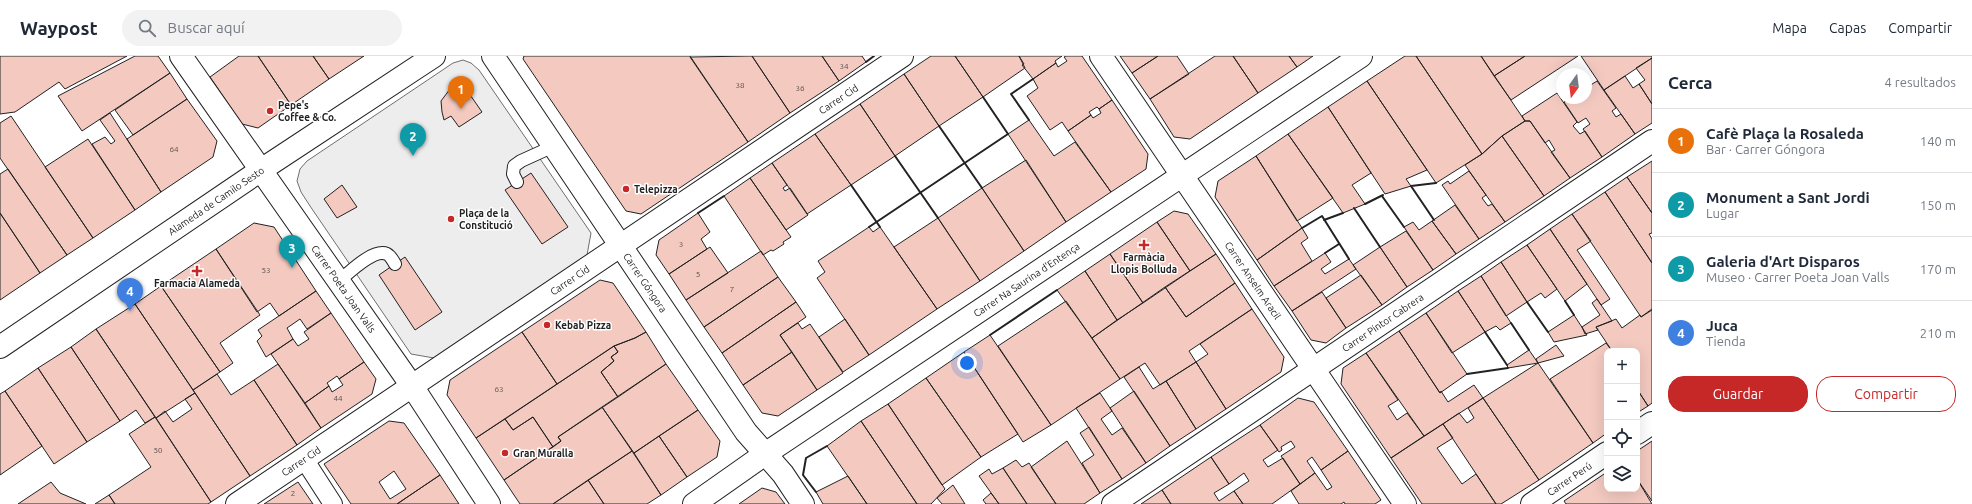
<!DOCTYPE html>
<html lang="es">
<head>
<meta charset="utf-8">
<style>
  :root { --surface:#fff; --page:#f2f2f3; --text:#1f2937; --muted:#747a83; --line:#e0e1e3; --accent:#c62828 }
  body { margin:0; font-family:Ubuntu,sans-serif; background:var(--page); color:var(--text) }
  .controls { position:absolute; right:12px; bottom:12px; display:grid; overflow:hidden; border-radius:8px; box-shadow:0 4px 16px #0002 }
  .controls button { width:36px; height:36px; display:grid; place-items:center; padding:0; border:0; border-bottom:1px solid var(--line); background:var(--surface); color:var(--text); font:20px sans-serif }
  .compass { position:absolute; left:1556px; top:12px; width:36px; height:36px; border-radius:50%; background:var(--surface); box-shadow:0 4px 16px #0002; rotate:194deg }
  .you { position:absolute; left:967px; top:307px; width:14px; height:14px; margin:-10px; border:3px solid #fff; border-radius:50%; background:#1a73e8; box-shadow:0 0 0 6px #1a73e833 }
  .badge { display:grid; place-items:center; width:26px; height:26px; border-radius:50%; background:var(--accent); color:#fff; font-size:13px; font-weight:700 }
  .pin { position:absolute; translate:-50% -33px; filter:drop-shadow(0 1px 2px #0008) }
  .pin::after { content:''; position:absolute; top:21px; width:14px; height:12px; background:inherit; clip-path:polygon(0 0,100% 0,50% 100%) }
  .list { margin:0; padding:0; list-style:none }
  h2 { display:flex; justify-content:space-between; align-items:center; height:52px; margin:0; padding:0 16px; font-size:17px }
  h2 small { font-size:13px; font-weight:400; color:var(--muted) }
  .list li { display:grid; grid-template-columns:26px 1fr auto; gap:12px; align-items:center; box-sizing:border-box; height:64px; padding:0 16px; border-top:1px solid var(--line) }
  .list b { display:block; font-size:15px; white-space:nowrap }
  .list p { margin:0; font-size:13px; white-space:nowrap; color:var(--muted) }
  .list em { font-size:13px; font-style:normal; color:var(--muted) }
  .actions { display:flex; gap:8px; padding:12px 16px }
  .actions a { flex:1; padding:9px 0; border:1px solid var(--accent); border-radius:16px; text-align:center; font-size:14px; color:var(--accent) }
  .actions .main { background:var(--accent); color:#fff }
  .icon { flex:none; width:22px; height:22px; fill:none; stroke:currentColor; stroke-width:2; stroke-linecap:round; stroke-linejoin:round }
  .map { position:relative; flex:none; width:1652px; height:448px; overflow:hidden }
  header { display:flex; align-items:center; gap:24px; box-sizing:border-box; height:56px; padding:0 20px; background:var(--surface); border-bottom:1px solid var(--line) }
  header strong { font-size:19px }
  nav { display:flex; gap:22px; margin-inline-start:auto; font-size:14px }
  .search { width:280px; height:36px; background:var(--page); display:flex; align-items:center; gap:10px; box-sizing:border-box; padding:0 14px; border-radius:22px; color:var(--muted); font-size:15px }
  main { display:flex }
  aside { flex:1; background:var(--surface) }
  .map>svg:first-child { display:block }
  .parking { fill:#ededed; stroke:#6f6f6f }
  .building { fill:#f3c9c0; stroke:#222; fill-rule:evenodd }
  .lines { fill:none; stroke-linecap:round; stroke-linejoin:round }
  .service-casing { stroke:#222; stroke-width:14 }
  .pedestrian-casing { stroke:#222; stroke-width:20 }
  .minor-casing { stroke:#222; stroke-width:24 }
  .primary-casing { stroke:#222; stroke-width:24 }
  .service { stroke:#fff; stroke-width:12 }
  .pedestrian { stroke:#fff; stroke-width:18 }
  .minor { stroke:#fff; stroke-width:22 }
  .primary { stroke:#fff; stroke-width:22 }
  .wall { stroke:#222; stroke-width:2 }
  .poi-dot { fill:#c62828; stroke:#fff; stroke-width:1.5 }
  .labels { text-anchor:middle; stroke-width:3; stroke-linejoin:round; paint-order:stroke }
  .number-label { font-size:8px; fill:#564c4a }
  .street-label { font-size:10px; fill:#222; stroke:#fff }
  .poi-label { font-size:10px; font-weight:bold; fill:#222; stroke:#fff; text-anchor:start }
</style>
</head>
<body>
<header>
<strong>Waypost</strong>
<div class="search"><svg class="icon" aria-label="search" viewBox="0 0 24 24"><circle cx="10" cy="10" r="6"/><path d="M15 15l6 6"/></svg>Buscar aquí</div>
<nav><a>Mapa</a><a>Capas</a><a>Compartir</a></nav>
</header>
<main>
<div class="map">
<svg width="1652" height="448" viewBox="0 0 1652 448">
  <rect width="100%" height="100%" fill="#fff"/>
  <!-- parking -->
  <path class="parking" d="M463 4 471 7 479 14 591 177 587 199 434 302 411 298 310 150 301 136 297 125 300 113 307 105 453 7Z"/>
  <!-- building -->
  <path class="building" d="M0 0H127L65 33 59 26 15 56 0 58Z
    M135 0H158L170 17 82 75 58 40Z
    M239 0H258L291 49 258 72 242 68 210 21Z
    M258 0H313L329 23 291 49Z
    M313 0H364L329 23Z
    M524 0H690L748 86 641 158 626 155 523 3Z
    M752 0 790 57 748 86 690 1Z
    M752 0H822L839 25 790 57Z
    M822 0H862L866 6 839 25Z
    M931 0H955L983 41 939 70 904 18Z
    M955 0H1019L1025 12 983 41Z
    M1019 0H1062L1055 5 1056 7 1033 23 1022 9 1024 8Z
    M1066 0H1082L1112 44 1099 53 1097 51 1089 56 1091 59 1068 75 1062 66 1050 74 1027 40 1038 32 1033 23 1056 7 1058 11 1067 5 1064 1Z
    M1120 0H1158L1132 17Z
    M1158 0H1177L1189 18 1150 43 1132 17Z
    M1215 0H1233L1258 37 1190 83 1174 81 1150 43Z
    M1233 0H1289L1297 11 1258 37Z
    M1289 0H1313L1297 11Z
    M1405 0H1416L1482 98 1436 127 1367 25Z
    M1416 0H1481L1525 65 1502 80 1482 98Z
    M1481 0H1525L1494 20Z
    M1525 0H1578L1511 44 1494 20Z
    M1581 0H1652V2L1604 34Z
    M1652 2V48L1639 28 1645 24 1636 12Z
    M170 17 187 43 133 79 115 54Z
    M904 18 939 70 895 100 860 48Z
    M1625 20 1633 32 1639 28 1652 48V67L1635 78 1604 34Z
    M1367 25 1427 114 1406 123 1411 130 1385 138 1328 51Z
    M1597 25 1616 52 1612 55 1616 61 1621 58 1635 78 1602 101 1583 73 1590 68 1586 62 1578 67 1564 46 1571 42H1586V32Z
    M450 33 455 40 466 33 482 56 459 71 451 60 444 64 442 56 441 45Z
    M1557 37 1577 66 1573 70 1580 78 1585 75 1602 101 1570 122 1551 96 1555 94 1549 84 1545 87 1530 65H1525L1522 60Z
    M187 43 217 85 213 101 161 136 127 83Z
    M1112 44 1148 98 1146 113 1111 136 1068 75 1091 59 1093 62 1101 57 1099 53Z
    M860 48 895 100 851 129 815 78Z
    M1328 51 1371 117 1352 129 1365 148 1343 157 1288 78Z
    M110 57 161 136 135 154 92 88 105 81 111 88 115 85 100 64Z
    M11 60 93 182 67 199 0 102V67Z
    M1029 64 1054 100 1075 86 1111 136 1066 166 1008 78Z
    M1525 65H1530L1570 122 1544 140 1502 80Z
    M815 78 851 129 807 158 772 107Z
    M1288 78 1333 142 1297 165 1256 100Z
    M1502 80 1544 140 1505 166 1465 109 1482 98Z
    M88 83 135 154 93 182 45 111Z
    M1256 100 1302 172 1257 204 1215 141 1218 125Z
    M1026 104 1066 166 1024 195 982 132Z
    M1652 105V157L1627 121Z
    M772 107 787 129 783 132 785 135 790 132 808 159 786 174 750 122Z
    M8 113 67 199 40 217 0 157V118Z
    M1469 115 1486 139 1482 142 1488 150 1492 148 1505 166 1479 183 1442 129 1448 125 1450 128Z
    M531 117 568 171 542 188 505 134Z
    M1627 121 1652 157V177L1649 178 1652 183V207L1605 136Z
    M750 122 791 181 783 186 784 188 773 195 771 194 763 199 724 140Z
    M342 129 357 151 337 162 324 143Z
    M982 132 1024 195 980 225 938 162Z
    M1605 136 1652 207V253L1641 261 1572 158Z
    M1455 149 1479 183 1456 198 1432 165Z
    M1174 155 1188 158 1216 198 1190 215 1157 166Z
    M0 157 40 217 0 244Z
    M698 157 710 176 701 183 707 193 669 218 656 199 659 184Z
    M1572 158 1591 185 1577 194 1610 243 1601 249 1550 173Z
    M938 162 980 225 937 253 894 191Z
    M1432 165 1456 198 1433 214 1404 171 1413 166 1419 174Z
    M1157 166 1190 215 1143 247 1110 198Z
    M254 167 274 171 316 235 279 260 270 247 257 256 216 193Z
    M869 171 873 176 880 171 937 253 869 299 817 222 825 216 818 205Z
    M1302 172 1308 182 1301 187 1312 205 1274 230 1257 204Z
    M1550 173 1587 228 1565 245 1527 189Z
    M1406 175 1433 214 1407 231 1380 191Z
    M1527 189 1557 233 1545 242 1541 237 1527 246 1501 206Z
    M710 191 728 217 686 244 669 218Z
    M1380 191 1407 231 1382 249 1353 209Z
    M216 193 260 259 220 287 233 307 220 316 161 230Z
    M761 195 778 221 704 271 686 244Z
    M1325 197 1331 206 1321 213 1325 218 1349 203 1356 213 1292 255 1274 230Z
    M1110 198 1143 247 1117 264 1085 215Z
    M1216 198 1235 227 1186 261 1165 231Z
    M405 201 442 256 415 274 379 219Z
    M1501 206 1527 246 1506 260 1481 220Z
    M1085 215 1117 264 1092 282 1057 234Z
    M1361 219 1382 249 1346 272 1326 242Z
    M1481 220 1511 267 1500 274 1496 270 1485 276 1458 235Z
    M778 221 796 246 722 297 704 271Z
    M600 224 613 227 646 276 635 282 614 290 557 328 522 276Z
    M1235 227 1252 253 1189 295 1196 306 1160 329 1145 307 1120 323 1092 282 1165 231 1186 261Z
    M161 230 220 316 193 334 135 248Z
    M316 235 331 257 307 273 300 263 287 272 293 283 266 301 257 285 262 280 258 274Z
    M1458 235 1485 276 1452 297 1426 257Z
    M1322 236 1346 272 1326 287 1311 284 1292 255Z
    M1597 243 1612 265 1596 271 1598 274 1585 278 1582 271 1600 259 1592 247Z
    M1066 245 1120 323 1051 369 998 290Z
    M796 246 806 261 780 279 792 296 743 329 722 297Z
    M135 248 195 337 156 362 96 273Z
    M1252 253 1284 301 1281 316 1226 353 1196 306 1208 298 1200 288Z
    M1652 254V347L1648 350 1637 333V295H1612L1596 271 1616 263 1622 272 1640 259 1641 261Z
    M331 257 364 306 339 323 337 320 327 327 329 330 305 347 271 298 293 283 298 290 309 283 304 276Z
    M1426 257 1467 318 1440 337 1399 275Z
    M1574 259 1587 279 1554 286 1548 276Z
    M845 263 869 299 843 316 819 281Z
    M798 267 802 273 810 268 843 317 817 334 780 279Z
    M96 273 155 361 145 367 136 354 120 365 71 291Z
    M1399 275 1440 337 1441 335 1448 346 1474 329 1483 342 1424 380 1366 297Z
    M522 276 557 328 476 382 447 339 450 324Z
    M646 276 666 308 618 341 601 316 614 305 611 301 618 296 614 290 635 282Z
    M990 279 1051 369 1023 386 964 296Z
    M1606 287 1612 295H1607V377L1593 387 1550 323Z
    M1556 289 1564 300 1538 307 1536 303Z
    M614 290 618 296 611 301 614 305 601 316 618 341 558 381 561 385 553 391 533 361 513 374 505 363Z
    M71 291 120 365 87 386 38 312Z
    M1529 294 1538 307 1508 312 1507 309Z
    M792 296 817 334 778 360 762 357 743 329Z
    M964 296 1018 378 981 401 926 322Z
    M1366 297 1398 344 1388 350 1397 364 1407 357 1424 380 1391 402 1341 328 1343 312Z
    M364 306 376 323 372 338 321 372 305 347 329 330 332 336 343 329 339 323Z
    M1196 306 1226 353 1196 373 1166 325Z
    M1538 307 1593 387 1539 424 1483 342Z
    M278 308 321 372 297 389 254 324Z
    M666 308 698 354 634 397 602 351Z
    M1139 311 1153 333 1166 325 1196 373 1170 390 1124 321Z
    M38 312 87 386 54 408 5 335Z
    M217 318 231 339 254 324 297 389 250 420 193 334Z
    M926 322 981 401 942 429 888 348Z
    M1637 333 1648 350 1637 357Z
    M5 335 42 390 0 419V338Z
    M1134 335 1170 390 1146 407 1110 352Z
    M195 337 250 420 211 446 156 362 165 355 173 366 192 353 185 343Z
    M1100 337 1112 355 1101 363 1112 379 1122 372 1146 407 1122 423 1076 352Z
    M1298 342 1314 346 1348 395 1321 414 1312 401 1307 405 1315 417 1300 428 1281 400 1295 391 1291 385 1281 391 1282 394 1279 396 1260 369Z
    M1483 342 1539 424 1501 448H1496L1443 368 1459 357 1467 367 1474 362 1468 352Z
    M888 348 945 433 931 448H917L861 365Z
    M602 351 632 395 553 448H520L504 424 561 385 558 381Z
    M698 354 720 385 717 401 687 421 659 380Z
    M155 361 211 446 208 448H115L109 439 151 411 129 378Z
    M533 361 553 391 504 424 476 382 505 363 513 374Z
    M389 365 404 367 440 419 397 448H351L324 408ZM394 415 406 433 390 443 379 426Z
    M861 365 917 448H867L827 390Z
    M1443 368 1453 382 1437 392 1462 428 1476 418 1496 448H1422L1391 402Z
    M1260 369 1278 394 1263 404 1268 411 1283 402 1300 428 1272 448H1243L1234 435 1249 425 1244 417 1229 428 1211 401Z
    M1089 371 1122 423 1100 437 1082 407 1094 399 1080 377Z
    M659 380 687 421 661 439 634 397Z
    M1067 385 1100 437 1084 448H1056L1031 411Z
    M1652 385V445L1637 423V395Z
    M632 395 661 439 647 448H604L588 424Z
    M1348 395 1381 444 1375 448H1345L1344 446 1341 448H1299L1291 435 1315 417 1327 434 1332 431 1321 414Z
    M1211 401 1229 428 1214 437 1219 445 1234 435 1243 448H1171L1162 434Z
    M1016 404 1022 411 1029 407 1056 448H1027L1003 412Z
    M1003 412 1027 448H999L979 420 989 413 992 418Z
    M1607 416V433H1637V423L1652 448H1566L1564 445Z
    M440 419 459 448H397Z
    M848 420 867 448H823L816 436Z
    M588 424 604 448H553Z
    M51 426 60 437 86 448H18Z
    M298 426 313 448H264Z
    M953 429 965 448H942L937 442Z
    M762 432 776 436 785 448H739Z
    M1162 434 1171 448H1141Z
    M991 437 999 448H986L983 444Z
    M109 439 115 448H95Z"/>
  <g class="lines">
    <defs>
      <path id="service" d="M517 126 513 118 514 110 521 105 554 90
        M339 225C349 217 373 192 387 198 391 200 393 205 395 208"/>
      <path id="pedestrian" d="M304 403 333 448"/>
      <g id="minor">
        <path id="s1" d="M181 0 412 330 489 448"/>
        <path id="s2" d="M493 0 746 376 783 418 803 448"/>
        <path id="s3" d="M1101 0 1405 448"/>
        <path d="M1637 377 1652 367"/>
        <path id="s4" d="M237 448 902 0"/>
        <path id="s5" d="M1113 448 1652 85"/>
        <path id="s6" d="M1532 448 1607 397"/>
      </g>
      <g id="primary">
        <path id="s7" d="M0 291 261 114 434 0"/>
        <path id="s8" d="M694 448 765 398 1361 0"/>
      </g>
    </defs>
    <!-- service casing -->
    <use href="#service" class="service-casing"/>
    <!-- pedestrian casing -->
    <use href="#pedestrian" class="pedestrian-casing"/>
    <!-- minor casing -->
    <use href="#minor" class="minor-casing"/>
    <!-- primary casing -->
    <use href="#primary" class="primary-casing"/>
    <!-- service -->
    <use href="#service" class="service"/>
    <!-- pedestrian -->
    <use href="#pedestrian" class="pedestrian"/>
    <!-- minor -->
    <use href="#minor" class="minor"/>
    <!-- primary -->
    <use href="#primary" class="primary"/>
    <!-- wall -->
    <path class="wall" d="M866 6 874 0
      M1029 64 1011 38 1033 23
      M939 70 982 132
      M895 100 938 162
      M851 129 880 171
      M1382 140 1404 171
      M1365 148 1383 139
      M1354 152 1380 191
      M698 157 724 140
      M1324 164 1343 157
      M1434 164 1411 130 1436 127
      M869 171 1008 78 983 41
      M1302 172 1322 160 1349 203
      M1325 197 1339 188
      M1565 245 1574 259
      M1527 246 1548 276
      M1511 267 1529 294
      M1485 276 1507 309
      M990 279 1057 234
      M1467 318 1508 312
      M816 436 803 419 806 402 827 390"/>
  </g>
  <!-- markers -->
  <g class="poi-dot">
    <circle cx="270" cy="55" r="4"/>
    <circle cx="626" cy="133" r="4"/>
    <circle cx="451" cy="163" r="4"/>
    <path d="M1142 183h4v4h4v4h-4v4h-4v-4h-4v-4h4z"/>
    <path d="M195 209h4v4h4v4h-4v4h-4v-4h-4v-4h4z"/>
    <circle cx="547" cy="269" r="4"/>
    <circle cx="505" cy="397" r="4"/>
  </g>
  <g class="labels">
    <!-- number labels -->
    <g class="number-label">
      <text x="844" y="13">34</text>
      <text x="740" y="32">38</text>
      <text x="800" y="35">36</text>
      <text x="174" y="96">64</text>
      <text x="681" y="191">3</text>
      <text x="266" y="217">53</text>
      <text x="698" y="221">5</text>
      <text x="732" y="236">7</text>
      <text x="499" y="336">63</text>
      <text x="338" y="345">44</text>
      <text x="158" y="397">50</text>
      <text x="293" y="440">2</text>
    </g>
    <!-- street labels -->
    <g class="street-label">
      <text dy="4" stroke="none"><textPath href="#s4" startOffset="725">Carrer Cid</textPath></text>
      <text dy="4" stroke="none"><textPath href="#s7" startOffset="261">Alameda de Camilo Sesto</textPath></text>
      <text dy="4" stroke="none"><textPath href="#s4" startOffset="401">Carrer Cid</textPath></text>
      <text dy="4" stroke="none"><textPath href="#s8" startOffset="401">Carrer Na Saurina d'Entença</textPath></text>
      <text dy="4" stroke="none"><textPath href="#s3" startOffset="271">Carrer Anselm Aracil</textPath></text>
      <text dy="4" stroke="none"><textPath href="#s2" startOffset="273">Carrer Góngora</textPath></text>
      <text dy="4" stroke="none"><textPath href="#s1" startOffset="284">Carrer Poeta Joan Valls</textPath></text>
      <text dy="4" stroke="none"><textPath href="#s5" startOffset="325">Carrer Pintor Cabrera</textPath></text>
      <text dy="4" stroke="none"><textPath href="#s4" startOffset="77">Carrer Cid</textPath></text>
      <text dy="4" stroke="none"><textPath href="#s6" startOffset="45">Carrer Perú</textPath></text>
    </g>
    <!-- poi labels -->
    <g class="poi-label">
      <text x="278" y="53">Pepe's<tspan x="278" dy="12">Coffee &amp; Co.</tspan></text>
      <text x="634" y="137">Telepizza</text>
      <text x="459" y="161">Plaça de la<tspan x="459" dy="12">Constitució</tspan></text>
      <text x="1144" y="205" text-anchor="middle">Farmàcia<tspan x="1144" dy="12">Llopis Bolluda</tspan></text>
      <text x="197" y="231" text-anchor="middle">Farmacia Alameda</text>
      <text x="555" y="273">Kebab Pizza</text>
      <text x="513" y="401">Gran Muralla</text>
    </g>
  </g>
</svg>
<div class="controls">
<button>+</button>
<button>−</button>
<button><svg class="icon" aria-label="locate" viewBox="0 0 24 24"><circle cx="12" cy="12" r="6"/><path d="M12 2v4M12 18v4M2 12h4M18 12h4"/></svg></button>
<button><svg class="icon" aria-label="layers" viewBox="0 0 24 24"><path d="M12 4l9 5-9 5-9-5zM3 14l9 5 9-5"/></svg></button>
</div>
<svg class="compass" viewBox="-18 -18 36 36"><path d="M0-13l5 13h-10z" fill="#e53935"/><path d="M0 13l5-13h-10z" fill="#747a83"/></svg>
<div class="you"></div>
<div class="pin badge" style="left:461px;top:53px;background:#e8710a">1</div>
<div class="pin badge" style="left:413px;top:100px;background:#0f9aa8">2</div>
<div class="pin badge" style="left:292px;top:212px;background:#0f9aa8">3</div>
<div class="pin badge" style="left:130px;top:255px;background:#3f7fe0">4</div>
</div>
<aside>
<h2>Cerca<small>4 resultados</small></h2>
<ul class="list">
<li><span class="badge" style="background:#e8710a">1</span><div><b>Cafè Plaça la Rosaleda</b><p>Bar · Carrer Góngora</p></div><em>140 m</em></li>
<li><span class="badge" style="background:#0f9aa8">2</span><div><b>Monument a Sant Jordi</b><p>Lugar</p></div><em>150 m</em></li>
<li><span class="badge" style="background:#0f9aa8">3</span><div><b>Galeria d'Art Disparos</b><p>Museo · Carrer Poeta Joan Valls</p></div><em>170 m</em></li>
<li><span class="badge" style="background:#3f7fe0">4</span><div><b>Juca</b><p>Tienda</p></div><em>210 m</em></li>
</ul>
<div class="actions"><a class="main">Guardar</a><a>Compartir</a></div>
</aside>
</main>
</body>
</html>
